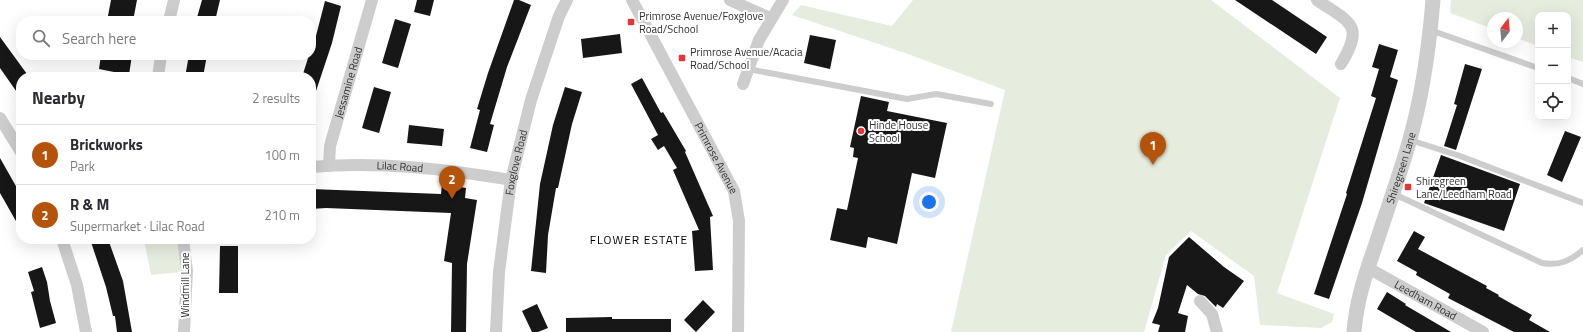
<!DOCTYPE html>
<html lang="en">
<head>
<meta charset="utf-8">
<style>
  :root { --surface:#fff; --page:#f2f2f3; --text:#2b2b33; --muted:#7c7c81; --line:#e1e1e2; --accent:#b45309 }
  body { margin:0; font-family:"Titillium Web",sans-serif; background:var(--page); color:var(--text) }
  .controls { position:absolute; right:12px; top:12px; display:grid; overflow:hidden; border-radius:8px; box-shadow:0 4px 16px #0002 }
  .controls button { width:36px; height:36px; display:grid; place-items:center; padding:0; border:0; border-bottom:1px solid var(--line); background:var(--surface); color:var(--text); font:20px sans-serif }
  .compass { position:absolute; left:1487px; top:12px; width:36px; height:36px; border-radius:50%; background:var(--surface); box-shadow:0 4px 16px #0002; rotate:16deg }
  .you { position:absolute; left:929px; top:202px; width:14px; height:14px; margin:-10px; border:3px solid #fff; border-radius:50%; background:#1a73e8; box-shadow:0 0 0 6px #1a73e833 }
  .badge { display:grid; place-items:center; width:26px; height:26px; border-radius:50%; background:var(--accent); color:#fff; font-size:13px; font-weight:700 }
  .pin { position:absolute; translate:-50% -33px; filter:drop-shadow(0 1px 2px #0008) }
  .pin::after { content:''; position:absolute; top:21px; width:14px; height:12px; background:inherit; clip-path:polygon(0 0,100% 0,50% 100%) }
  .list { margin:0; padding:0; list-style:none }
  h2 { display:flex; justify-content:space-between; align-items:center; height:52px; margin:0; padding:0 16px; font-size:17px }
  h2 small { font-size:13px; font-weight:400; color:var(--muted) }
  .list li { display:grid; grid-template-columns:26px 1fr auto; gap:12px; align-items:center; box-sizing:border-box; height:60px; padding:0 16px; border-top:1px solid var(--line) }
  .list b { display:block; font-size:15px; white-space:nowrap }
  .list p { margin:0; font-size:13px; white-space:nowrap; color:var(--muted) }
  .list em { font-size:13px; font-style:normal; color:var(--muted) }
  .icon { flex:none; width:22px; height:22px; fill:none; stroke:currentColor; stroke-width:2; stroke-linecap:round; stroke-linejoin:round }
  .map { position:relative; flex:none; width:1583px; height:332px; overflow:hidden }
  .search { position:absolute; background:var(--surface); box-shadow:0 4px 16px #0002; left:16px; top:16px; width:300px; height:44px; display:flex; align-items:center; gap:10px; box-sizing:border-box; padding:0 14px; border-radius:16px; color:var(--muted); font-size:15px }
  .panel { position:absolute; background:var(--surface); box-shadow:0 4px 16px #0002; left:16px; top:72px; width:300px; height:172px; border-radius:16px }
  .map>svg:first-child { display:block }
  .green { fill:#e6eddf }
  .building { fill:#171717 }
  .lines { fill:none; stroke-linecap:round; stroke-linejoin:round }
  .service { stroke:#cdcdcd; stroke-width:6 }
  .minor { stroke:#cdcdcd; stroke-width:12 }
  .tertiary { stroke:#cdcdcd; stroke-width:15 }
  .poi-dot { fill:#e43638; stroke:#fff; stroke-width:1.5 }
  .labels { text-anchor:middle; stroke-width:4; stroke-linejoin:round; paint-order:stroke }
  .poi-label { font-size:11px; fill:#303030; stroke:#fff; text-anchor:start }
  .street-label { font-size:11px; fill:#303030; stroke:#fff }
  .neighbourhood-label { font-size:12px; letter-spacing:1px; fill:#000; stroke:#fff }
</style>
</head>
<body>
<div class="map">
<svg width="1583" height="332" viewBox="0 0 1583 332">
  <rect width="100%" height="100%" fill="#fff"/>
  <!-- green -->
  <path class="green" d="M913 0H1211L1340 98 1277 293 1334 314 1332 322 1321 328 1260 325 1254 276 1191 231 1166 255 1144 332H951L1005 90 908 54 792 15 801 5 892 26Z
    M1451 0H1583V62L1568 57V15H1538V46L1517 38V18H1493V29L1450 13Z
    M144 239H177L181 272 151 275Z"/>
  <!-- building -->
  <path class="building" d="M111 0H137L133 21H107Z
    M202 0H220L215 21H196Z
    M417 0H434L430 16 414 12Z
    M514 0H519L531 5 507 67 490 124 494 125 487 152 470 148 480 110 477 109 488 73Z
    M1235 0H1272L1327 37 1316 54Z
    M325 1 341 6 332 43 313 100 311 99V77H302L309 55H311Z
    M395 19 411 24 398 68 382 63Z
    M620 34 622 53 583 58 581 39Z
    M810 35 836 40 830 69 804 63Z
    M0 37 27 74 21 77V98L0 68Z
    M1379 44 1398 50 1390 77 1398 80 1362 203 1329 299 1314 294 1347 194 1346 193 1376 98 1371 96 1379 69 1372 67Z
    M101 55H132L129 75 99 69Z
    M189 55H207L203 77H185Z
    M1465 64 1482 69 1456 150 1444 146 1457 105 1454 104Z
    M642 78 661 113 663 112 686 151 685 152 713 216 710 217 713 270 695 271 692 231 699 230 673 170 677 168 664 146 658 150 651 139 658 135 631 84Z
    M374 87 391 92 379 133 362 128Z
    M565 87 582 92 572 124 558 188H556L548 235 546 273 531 271 540 184 553 125Z
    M861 96 889 102 887 111 947 123 935 178 912 173 897 244 868 237 866 248 830 240 837 208 847 210 858 158 853 157 854 148 850 147Z
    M409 125 444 129 442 146 407 143Z
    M1565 131 1581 137 1562 182 1547 175Z
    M1441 155 1520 184 1504 231 1424 203Z
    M0 158 21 195V230L0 193Z
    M442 184 466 188 465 198 477 200 467 264 466 332H451L452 263 444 261 451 213 326 208 311 209V189L441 194Z
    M1414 231 1425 237 1418 249 1487 286 1486 288 1499 295 1498 296 1532 315 1529 320 1550 332H1514L1448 298 1450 294 1416 275 1417 272 1397 261Z
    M1189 237 1224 267 1244 281 1223 308 1217 304 1216 307 1205 296 1198 294 1187 285 1178 313 1188 316 1185 332H1158L1160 325 1152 323 1158 308 1169 257Z
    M90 239H108L123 281 132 332H117L115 316H113L106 287Z
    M220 246H238V293H219Z
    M42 267 47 282 50 301 56 323 40 328 31 292 34 291 28 272Z
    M1387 292 1406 304 1405 305 1451 332H1416L1377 309Z
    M703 300 715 312 696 332 684 320Z
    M537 304 548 328 538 332H532L522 311Z
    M612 317V319H671V332H566V318Z"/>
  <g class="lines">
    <!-- service -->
    <path class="service" d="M1430 30 1538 68
      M748 69 907 99 936 94 991 104
      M1568 78 1583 84
      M1410 140 1460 156 1583 203
      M1394 194 1542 263C1559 266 1570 261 1583 250"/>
    <!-- minor -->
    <g class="minor">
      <path id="s1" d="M632 0 734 191 739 221 738 332"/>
      <path d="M730 0 770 18"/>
      <path d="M1317 0C1350 23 1365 24 1341 64"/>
      <path d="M169 21 174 0"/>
      <path d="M158 77 161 55"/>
      <path d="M743 84 759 40 783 0"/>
      <path d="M0 118 21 152"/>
      <path id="s2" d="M329 165 330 146 372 0"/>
      <path id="s3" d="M311 167C378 161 445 169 511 180"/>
      <path d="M62 239 77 285 86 332"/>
      <path d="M183 239 187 271 184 332"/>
      <path id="s4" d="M1368 268 1483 332"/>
      <path d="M1200 301 1212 314 1217 332"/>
      <path id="s5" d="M496 332 499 272 511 180 531 100 559 16 567 0"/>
    </g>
    <!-- tertiary -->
    <path class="tertiary" id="s6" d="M1354 332C1356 303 1365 275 1375 247 1386 213 1398 180 1408 146 1422 99 1429 49 1433 0"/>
  </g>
  <!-- markers -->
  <g class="poi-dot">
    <rect x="627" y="18" width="8" height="8" rx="2"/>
    <rect x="678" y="54" width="8" height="8" rx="2"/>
    <circle cx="861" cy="131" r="4"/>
    <rect x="1404" y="183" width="8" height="8" rx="2"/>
  </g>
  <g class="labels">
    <!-- poi labels -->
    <g class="poi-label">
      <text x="639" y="20">Primrose Avenue/Foxglove<tspan x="639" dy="13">Road/School</tspan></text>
      <text x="690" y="56">Primrose Avenue/Acacia<tspan x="690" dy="13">Road/School</tspan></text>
      <text x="869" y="129">Hinde House<tspan x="869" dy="13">School</tspan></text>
      <text x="1416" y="185">Shiregreen<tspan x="1416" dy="13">Lane/Leedham Road</tspan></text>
    </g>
    <!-- street labels -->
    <g class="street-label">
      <text dy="4" stroke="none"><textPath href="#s2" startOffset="85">Jessamine Road</textPath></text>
      <text dy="4" stroke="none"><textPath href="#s1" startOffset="179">Primrose Avenue</textPath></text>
      <text dy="4" stroke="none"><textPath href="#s5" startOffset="171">Foxglove Road</textPath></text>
      <text dy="4" stroke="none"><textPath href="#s3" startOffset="89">Lilac Road</textPath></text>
      <text dy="4" stroke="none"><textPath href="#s6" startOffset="171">Shiregreen Lane</textPath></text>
      <text transform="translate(185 285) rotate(-90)" y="4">Windmill Lane</text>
      <text dy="4" stroke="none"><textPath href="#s4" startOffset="66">Leedham Road</textPath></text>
    </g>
    <!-- neighbourhood labels -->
    <g class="neighbourhood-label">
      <text x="639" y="244">FLOWER ESTATE</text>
    </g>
  </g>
</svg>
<div class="controls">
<button>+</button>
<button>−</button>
<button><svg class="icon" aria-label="locate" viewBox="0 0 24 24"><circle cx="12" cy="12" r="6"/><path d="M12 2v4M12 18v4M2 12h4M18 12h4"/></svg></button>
</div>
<svg class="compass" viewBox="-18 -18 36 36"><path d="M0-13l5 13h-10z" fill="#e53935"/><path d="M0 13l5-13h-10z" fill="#7c7c81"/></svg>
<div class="you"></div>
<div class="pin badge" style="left:1153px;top:165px">1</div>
<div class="pin badge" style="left:452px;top:199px">2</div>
<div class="search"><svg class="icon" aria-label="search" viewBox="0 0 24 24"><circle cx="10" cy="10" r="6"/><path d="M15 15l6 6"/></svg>Search here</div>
<section class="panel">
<h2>Nearby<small>2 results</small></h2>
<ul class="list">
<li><span class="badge">1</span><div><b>Brickworks</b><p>Park</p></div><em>100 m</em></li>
<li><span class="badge">2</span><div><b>R &amp; M</b><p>Supermarket · Lilac Road</p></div><em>210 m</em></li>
</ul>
</section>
</div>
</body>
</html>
